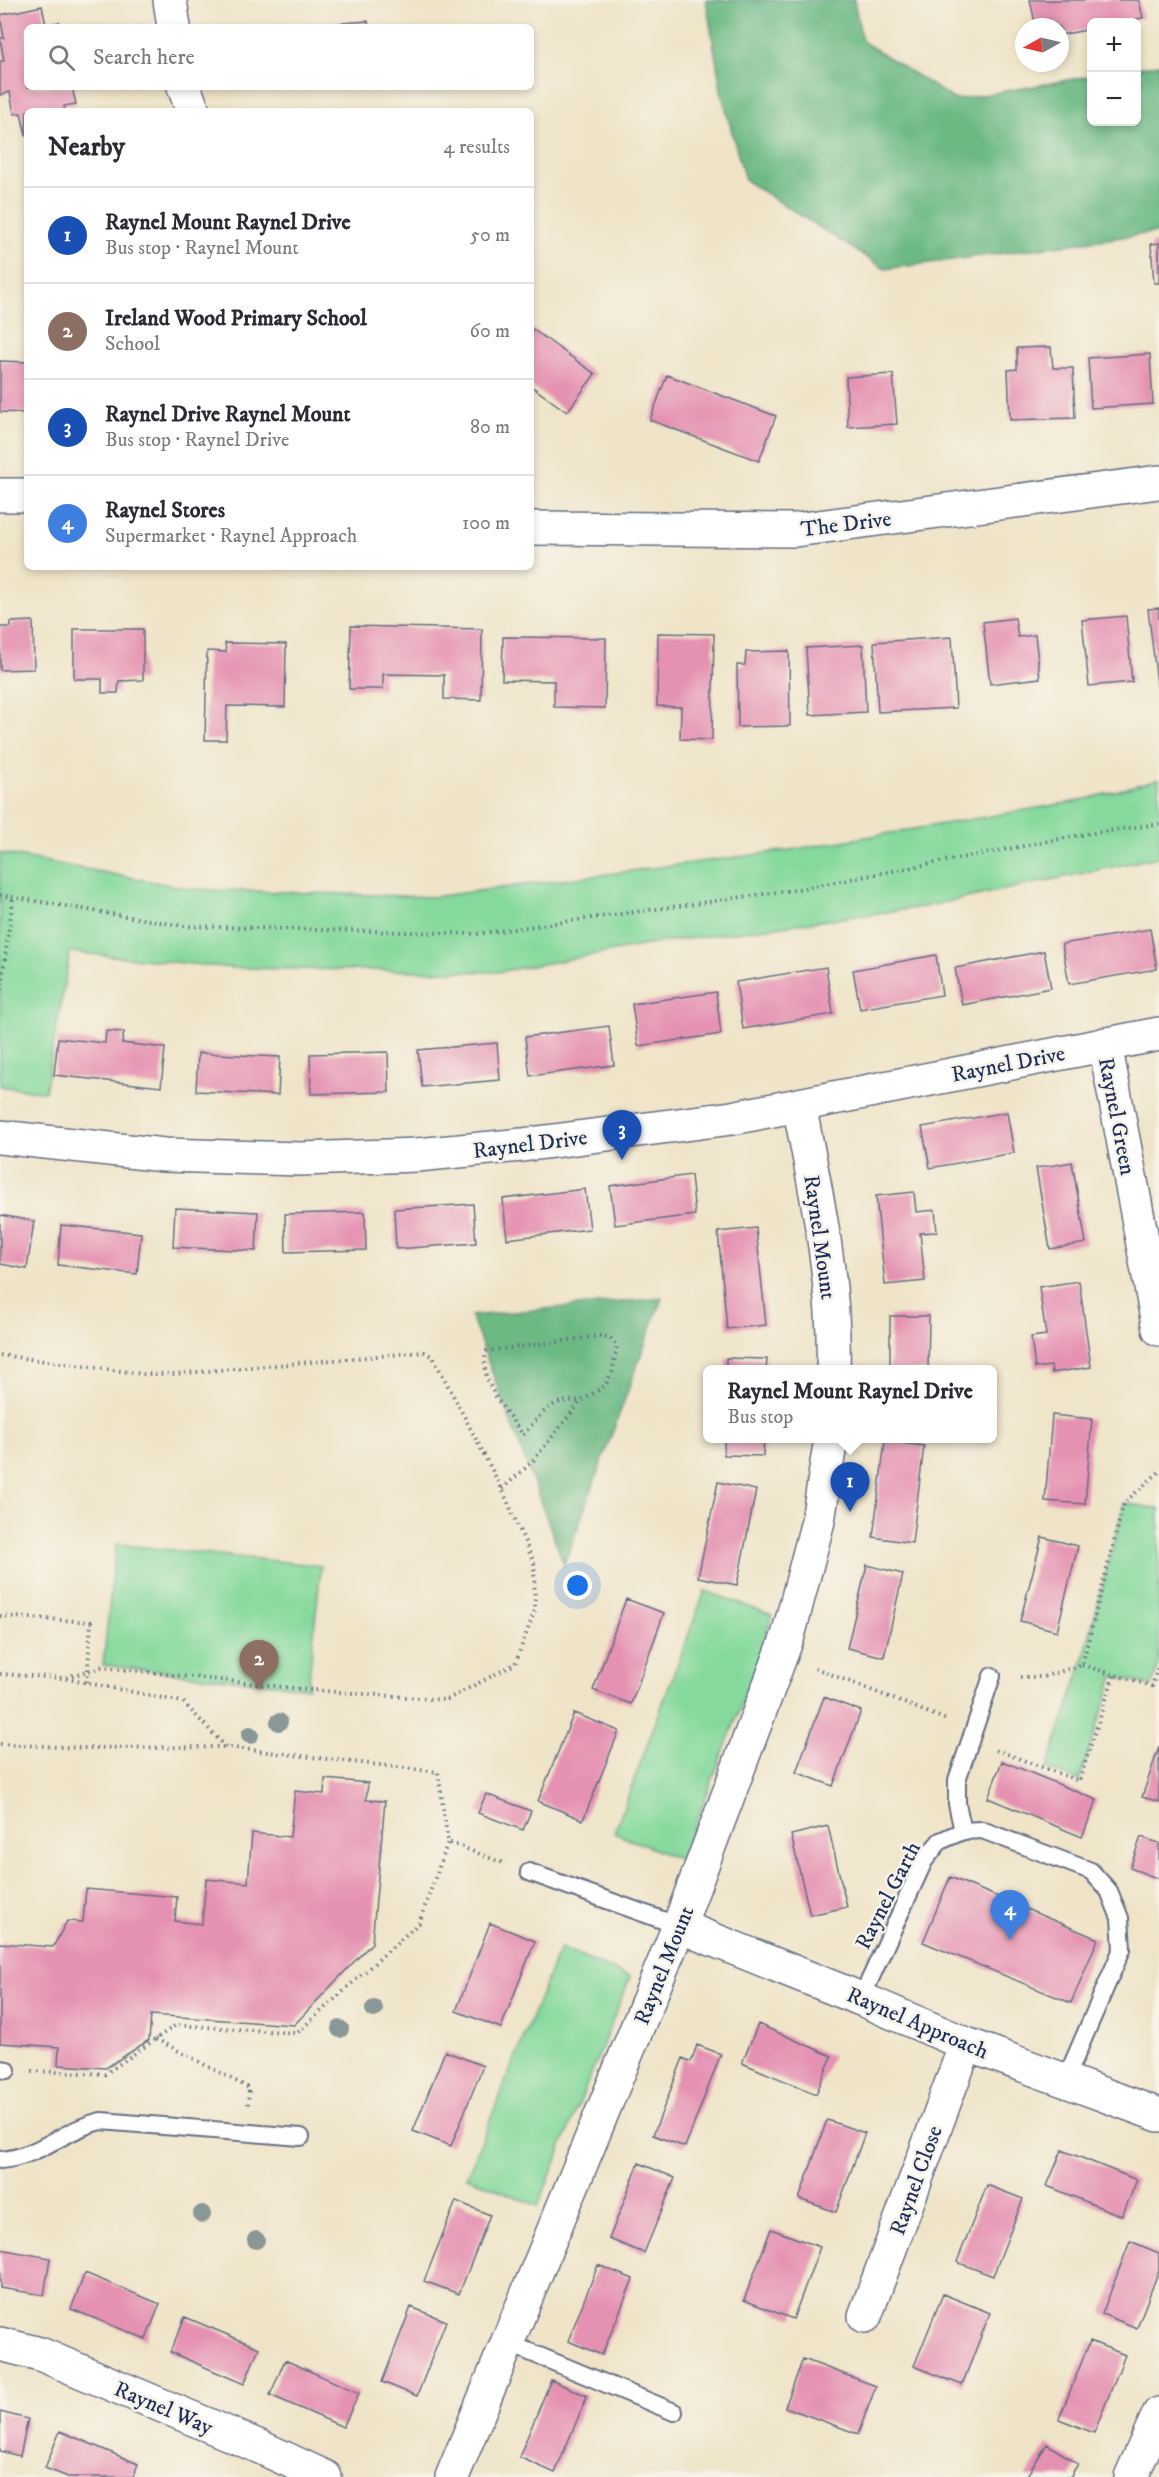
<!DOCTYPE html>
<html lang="en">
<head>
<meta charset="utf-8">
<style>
  :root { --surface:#fff; --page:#f7f7f7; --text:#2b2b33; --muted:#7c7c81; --line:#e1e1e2; --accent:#1f6fb2 }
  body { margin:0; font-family:"IM FELL DW Pica",serif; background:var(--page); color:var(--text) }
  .controls { position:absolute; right:18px; top:18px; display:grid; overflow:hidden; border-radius:9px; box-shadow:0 3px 9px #0003 }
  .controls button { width:54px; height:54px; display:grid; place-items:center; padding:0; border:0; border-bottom:2px solid var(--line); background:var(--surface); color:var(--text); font:30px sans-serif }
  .compass { position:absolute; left:1015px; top:18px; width:54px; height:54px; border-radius:50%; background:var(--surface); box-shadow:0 3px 9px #0003; rotate:262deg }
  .you { position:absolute; left:578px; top:1586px; width:21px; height:21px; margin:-15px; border:4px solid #fff; border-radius:50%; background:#1a73e8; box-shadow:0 0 0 9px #1a73e833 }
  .badge { display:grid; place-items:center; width:39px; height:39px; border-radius:50%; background:var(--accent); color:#fff; font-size:20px; font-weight:700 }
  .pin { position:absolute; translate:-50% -50px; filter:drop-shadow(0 2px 3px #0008) }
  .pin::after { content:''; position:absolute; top:32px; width:21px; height:18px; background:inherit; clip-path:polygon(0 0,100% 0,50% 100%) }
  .popup { position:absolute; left:703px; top:1365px; width:294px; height:78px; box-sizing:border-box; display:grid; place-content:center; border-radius:9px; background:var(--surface); filter:drop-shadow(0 2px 4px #0005); font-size:20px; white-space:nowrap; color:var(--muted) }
  .popup b { font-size:22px; color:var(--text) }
  .popup::after { content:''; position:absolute; left:50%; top:100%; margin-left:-12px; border:12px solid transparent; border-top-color:var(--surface) }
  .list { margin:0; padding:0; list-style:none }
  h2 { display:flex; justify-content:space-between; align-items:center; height:78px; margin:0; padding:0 24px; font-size:26px }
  h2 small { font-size:20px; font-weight:400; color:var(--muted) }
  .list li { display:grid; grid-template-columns:39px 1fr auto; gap:18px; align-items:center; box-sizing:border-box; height:96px; padding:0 24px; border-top:2px solid var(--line) }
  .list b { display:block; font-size:22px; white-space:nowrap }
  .list p { margin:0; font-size:20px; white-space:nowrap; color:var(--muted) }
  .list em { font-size:20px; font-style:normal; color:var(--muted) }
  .icon { flex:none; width:33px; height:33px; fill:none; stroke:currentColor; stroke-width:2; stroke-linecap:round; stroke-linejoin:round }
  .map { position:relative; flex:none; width:1159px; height:2477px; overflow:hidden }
  .search { position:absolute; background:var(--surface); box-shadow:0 3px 9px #0003; left:24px; top:24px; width:510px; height:66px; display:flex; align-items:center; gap:15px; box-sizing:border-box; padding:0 21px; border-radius:9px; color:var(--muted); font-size:22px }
  .panel { position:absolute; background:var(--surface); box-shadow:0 3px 9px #0003; left:24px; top:108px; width:510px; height:462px; border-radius:9px }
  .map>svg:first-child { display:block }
  .green { fill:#85d99c; stroke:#50847d; stroke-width:1.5 }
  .forest { fill:#6cb984; stroke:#447471; stroke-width:1.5 }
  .building { fill:#e591b1 }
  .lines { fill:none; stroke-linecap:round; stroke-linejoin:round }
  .service-casing { stroke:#656e83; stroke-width:20 }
  .minor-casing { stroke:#656e83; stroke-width:36 }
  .path { stroke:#656e83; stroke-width:4; stroke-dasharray:1.5 4.5; stroke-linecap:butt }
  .service { stroke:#fff; stroke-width:16 }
  .minor { stroke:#fff; stroke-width:33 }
  .tree { fill:#899896 }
  .labels { text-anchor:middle; stroke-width:5; stroke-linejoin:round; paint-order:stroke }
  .street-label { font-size:22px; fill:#1b2f5e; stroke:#f7f3e8 }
</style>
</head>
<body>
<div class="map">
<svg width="1159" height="2477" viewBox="0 0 1159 2477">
  <rect width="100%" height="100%" fill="#f7f3e8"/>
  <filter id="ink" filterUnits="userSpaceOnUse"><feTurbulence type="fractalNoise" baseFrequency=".0167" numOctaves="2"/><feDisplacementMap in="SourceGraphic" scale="12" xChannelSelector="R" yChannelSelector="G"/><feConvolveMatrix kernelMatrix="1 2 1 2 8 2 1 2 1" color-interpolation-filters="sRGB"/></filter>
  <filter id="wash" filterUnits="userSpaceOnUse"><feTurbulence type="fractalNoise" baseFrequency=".008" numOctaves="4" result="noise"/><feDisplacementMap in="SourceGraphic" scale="24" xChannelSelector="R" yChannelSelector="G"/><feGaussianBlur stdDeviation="1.35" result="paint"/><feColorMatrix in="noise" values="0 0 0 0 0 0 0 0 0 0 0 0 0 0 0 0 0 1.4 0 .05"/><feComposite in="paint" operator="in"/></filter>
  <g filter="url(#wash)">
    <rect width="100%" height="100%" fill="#efe4c8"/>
    <!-- green -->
    <path class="green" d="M1159 779V857L923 907 663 942 498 972 234 968 70 952 45 1092 0 1086V853L191 889 433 897 790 850 1079 801Z
      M1124 1503 1159 1509V1664L1152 1686 1114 1676 1079 1781 1047 1769 1082 1665Z
      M116 1544 321 1566 308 1688 103 1665Z
      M705 1591 772 1615 754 1673 681 1860 614 1833Z
      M560 1948 630 1977 538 2206 467 2177Z"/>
    <!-- forest -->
    <path class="forest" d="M706 0H854L862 41 955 100 1091 76 1092 122H1136L1137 68 1159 64V232L885 269 745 180 722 95Z
      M662 1298 564 1564 471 1316Z"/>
    <g id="blocks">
      <!-- building -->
      <path class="building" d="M1030 0H1139L1143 18 1121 22H1092V29L1060 35V27H1036Z
        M42 6 46 25 59 22 60 27H27V87H72L76 104 64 106 65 111H27L26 136 21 113 14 114 10 92 0 95V61H4L0 38H4L0 15Z
        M368 21 369 27H316V25Z
        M1159 243V283H1154L1151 244Z
        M531 328 595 374 567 412 531 386Z
        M1051 347 1053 368H1073L1075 418 1010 420 1008 370 1017 369V348Z
        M1150 354 1153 404 1091 408 1088 358Z
        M0 361 27 362V413L0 412Z
        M893 374 897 424 848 427 846 377Z
        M667 375 776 416 759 461 650 420Z
        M1159 608V691H1158L1148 609Z
        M1126 616 1132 682 1089 686 1082 620Z
        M1015 618 1018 637 1035 635 1040 678 990 684 983 622Z
        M33 621 34 669 0 670V627H11V622Z
        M351 626 482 629 481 700 444 699V675L383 674V689H349Z
        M74 629H143V680L119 681 118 693H102V679H74Z
        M658 633 714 634 712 740 680 739 681 707 657 706Z
        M503 637 606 638 605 708 554 707V681L502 680Z
        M952 637 956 708 878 712 874 642Z
        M225 643 286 644 285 707 227 706 226 740H205L207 651 226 652Z
        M863 645 866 712 810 715 806 648Z
        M789 651 790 726 738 727 737 665H745L746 652Z
        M1150 929 1157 969 1069 984 1062 944Z
        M1044 951 1051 988 962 1005 955 968Z
        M936 955 942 995 860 1009 853 970Z
        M826 967 833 1014 743 1029 736 982Z
        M716 992 721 1034 638 1046 632 1004Z
        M609 1026 614 1065 530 1076 525 1037Z
        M106 1031 124 1032 122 1043 165 1048 161 1087 54 1075 58 1038 105 1043Z
        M497 1043 500 1080 422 1087 418 1050Z
        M388 1052 389 1092 311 1094 310 1054Z
        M198 1053 280 1057 278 1095 196 1091Z
        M1007 1112 1014 1153 930 1168 922 1127Z
        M1072 1162 1086 1243 1050 1249 1036 1168Z
        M691 1175 695 1215 615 1225 610 1186Z
        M585 1189 590 1229 507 1239 503 1199Z
        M914 1192 916 1212 935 1210 937 1232 920 1233 925 1281 885 1285 876 1196Z
        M473 1204 476 1243 396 1249 394 1209Z
        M175 1208 258 1212 256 1251 173 1247Z
        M365 1212 366 1250 286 1252 285 1214Z
        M0 1215 34 1221 27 1269 0 1264Z
        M61 1225 141 1233 137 1274 58 1265Z
        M756 1228 766 1325 727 1329 718 1232Z
        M1079 1281 1091 1367 1052 1373 1051 1366 1035 1368 1031 1337 1046 1335 1039 1287Z
        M890 1316H929L928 1370H890Z
        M726 1358 767 1359 766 1370H726Z
        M1052 1415 1092 1419 1085 1504 1045 1501Z
        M724 1438H764L763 1456 724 1455Z
        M885 1441 924 1446 912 1543 873 1537Z
        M718 1482 756 1490 737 1585 698 1577Z
        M1042 1537 1078 1546 1057 1631 1020 1621Z
        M867 1565 903 1574 884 1657 847 1648Z
        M626 1599 664 1613 631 1704 593 1690Z
        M824 1697 861 1711 833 1786 796 1772Z
        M574 1713 619 1731 583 1820 538 1801Z
        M1159 1747V1802L1142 1797Z
        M1002 1761 1097 1800 1082 1837 988 1798Z
        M325 1779 368 1783 366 1800 385 1801 372 1943 294 2025 151 2015 149 2040 106 2068 58 2065 59 2047 0 2043V1943L53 1947 67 1921 83 1922 86 1889 177 1897 175 1921 202 1924 206 1879 248 1883 252 1833 290 1837 295 1791 324 1794Z
        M486 1794 531 1811 523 1830 478 1813Z
        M828 1826 847 1907 810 1915 791 1835Z
        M1141 1837 1159 1843V1879L1130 1868Z
        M950 1877 1098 1939 1071 2003 923 1942Z
        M490 1923 535 1941 501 2028 456 2011Z
        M758 2024 832 2056 816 2094 742 2063Z
        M697 2045 721 2054 685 2147 653 2135 683 2058 691 2062Z
        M445 2051 483 2066 451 2146 413 2131Z
        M827 2120 865 2133 836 2212 799 2199Z
        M1062 2150 1137 2180 1122 2216 1047 2186Z
        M639 2163 675 2178 644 2253 609 2239Z
        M987 2185 1023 2199 993 2276 957 2262Z
        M456 2201 490 2215 459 2294 424 2281Z
        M771 2229 820 2247 793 2319 744 2300Z
        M1130 2241 1159 2253V2270L1137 2328 1102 2314Z
        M0 2249 50 2258 44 2295 0 2288Z
        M598 2265 633 2279 602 2355 568 2341Z
        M85 2273 160 2304 146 2339 71 2309Z
        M943 2294 990 2313 962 2385 914 2366Z
        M411 2307 446 2321 417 2396 382 2382Z
        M185 2317 259 2348 244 2384 170 2352Z
        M1090 2341 1125 2355 1094 2433 1059 2419Z
        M803 2359 876 2386 858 2434 785 2407Z
        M285 2360 359 2393 343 2427 270 2395Z
        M551 2380 587 2396 555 2473 519 2457Z
        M0 2412 28 2419 20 2456 0 2451Z
        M60 2431 138 2464 133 2477H68L45 2468Z
        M1047 2444 1078 2464 1070 2477H1026Z"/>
    </g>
  </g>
  <g filter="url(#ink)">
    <use href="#blocks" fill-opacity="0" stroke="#656e83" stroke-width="1.5"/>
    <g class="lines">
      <defs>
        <path id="service" d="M963 1831 957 1804V1780L992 1676
          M529 1872 679 1926
          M861 1999 924 1861 940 1841 963 1831 982 1830 1091 1871 1109 1891 1120 1918 1122 1949 1065 2081
          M0 2069 7 2070
          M0 2160C37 2158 65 2129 101 2121L301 2137
          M508 2343 674 2412"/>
        <path id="minor" d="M170 0 174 27
          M184 87 193 111
          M0 495H27
          M531 528 795 530 1159 482
          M1105 1044 1159 1329
          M799 1105C816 1192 836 1281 833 1370
          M0 1137 164 1155 301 1159 417 1155 522 1145 732 1118 1159 1034
          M679 1926 861 1999 966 2044 1159 2115
          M865 2316 966 2044
          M0 2344 40 2354 260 2447 325 2477
          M452 2477 679 1926 788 1636 818 1521 831 1438
          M1131 2477 1159 2414"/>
      </defs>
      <!-- service casing -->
      <use href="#service" class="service-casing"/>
      <!-- minor casing -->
      <use href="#minor" class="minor-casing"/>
      <!-- path -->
      <path class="path" d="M0 895 183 926 477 934 793 890 1086 834 1159 824
        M0 996 13 898
        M0 1355 143 1374H175L424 1352 433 1357 502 1489 534 1563 535 1610 515 1664 446 1700 311 1690 102 1667 63 1678
        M502 1489 532 1462 581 1401 605 1386 612 1372 617 1346 610 1337 600 1336 487 1351C476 1379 507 1412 523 1435 542 1414 549 1398 581 1401
        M0 1616 91 1622 87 1683
        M1082 1665 1152 1686 1159 1664
        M815 1668 947 1720
        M0 1674 63 1678 183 1702 226 1747 438 1772 448 1842 506 1864
        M1020 1677H1043L1082 1665 1124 1503 1159 1472
        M0 1744 82 1748 226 1747
        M996 1750 1079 1781 1114 1675
        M156 2039 249 2088 248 2106
        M32 2071 105 2074 176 2025 297 2033 419 1923 448 1842"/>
      <!-- service -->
      <use href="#service" class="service"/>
      <!-- minor -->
      <use href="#minor" class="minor"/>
    </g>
    <!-- trees -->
    <g class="tree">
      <circle cx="279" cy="1722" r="9"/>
      <circle cx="250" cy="1735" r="9"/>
      <circle cx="374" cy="2009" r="9"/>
      <circle cx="340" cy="2029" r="9"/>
      <circle cx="202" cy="2214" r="9"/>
      <circle cx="256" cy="2240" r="9"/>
    </g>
  </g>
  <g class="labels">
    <!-- street labels -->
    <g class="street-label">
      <text transform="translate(846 523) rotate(-7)" y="8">The Drive</text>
      <text transform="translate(1008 1063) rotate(-11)" y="8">Raynel Drive</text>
      <text transform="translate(1118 1116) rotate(79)" y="8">Raynel Green</text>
      <text transform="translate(530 1143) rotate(-7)" y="8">Raynel Drive</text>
      <text transform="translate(821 1237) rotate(82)" y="8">Raynel Mount</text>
      <text transform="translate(887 1895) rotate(-63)" y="8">Raynel Garth</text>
      <text transform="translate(663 1965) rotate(-68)" y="8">Raynel Mount</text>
      <text transform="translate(918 2022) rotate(23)" y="8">Raynel Approach</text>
      <text transform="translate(915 2180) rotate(-70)" y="8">Raynel Close</text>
      <text transform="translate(164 2407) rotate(23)" y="8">Raynel Way</text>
    </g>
  </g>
</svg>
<div class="controls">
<button>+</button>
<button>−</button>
</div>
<svg class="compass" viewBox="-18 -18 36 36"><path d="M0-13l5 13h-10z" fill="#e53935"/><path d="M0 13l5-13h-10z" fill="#7c7c81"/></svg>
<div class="you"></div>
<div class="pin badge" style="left:850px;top:1512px;background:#1a4fb4">1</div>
<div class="popup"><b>Raynel Mount Raynel Drive</b>Bus stop</div>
<div class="pin badge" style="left:259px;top:1690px;background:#8d6e63">2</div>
<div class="pin badge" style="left:622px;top:1160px;background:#1a4fb4">3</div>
<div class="pin badge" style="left:1010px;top:1940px;background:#3f7fe0">4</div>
<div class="search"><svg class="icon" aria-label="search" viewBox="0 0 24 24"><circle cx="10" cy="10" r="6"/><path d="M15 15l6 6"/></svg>Search here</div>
<section class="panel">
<h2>Nearby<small>4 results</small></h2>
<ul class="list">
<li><span class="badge" style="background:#1a4fb4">1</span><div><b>Raynel Mount Raynel Drive</b><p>Bus stop · Raynel Mount</p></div><em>50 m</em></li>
<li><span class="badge" style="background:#8d6e63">2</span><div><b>Ireland Wood Primary School</b><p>School</p></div><em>60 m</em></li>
<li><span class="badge" style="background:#1a4fb4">3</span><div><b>Raynel Drive Raynel Mount</b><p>Bus stop · Raynel Drive</p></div><em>80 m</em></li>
<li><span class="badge" style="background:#3f7fe0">4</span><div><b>Raynel Stores</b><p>Supermarket · Raynel Approach</p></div><em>100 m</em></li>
</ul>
</section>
</div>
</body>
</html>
